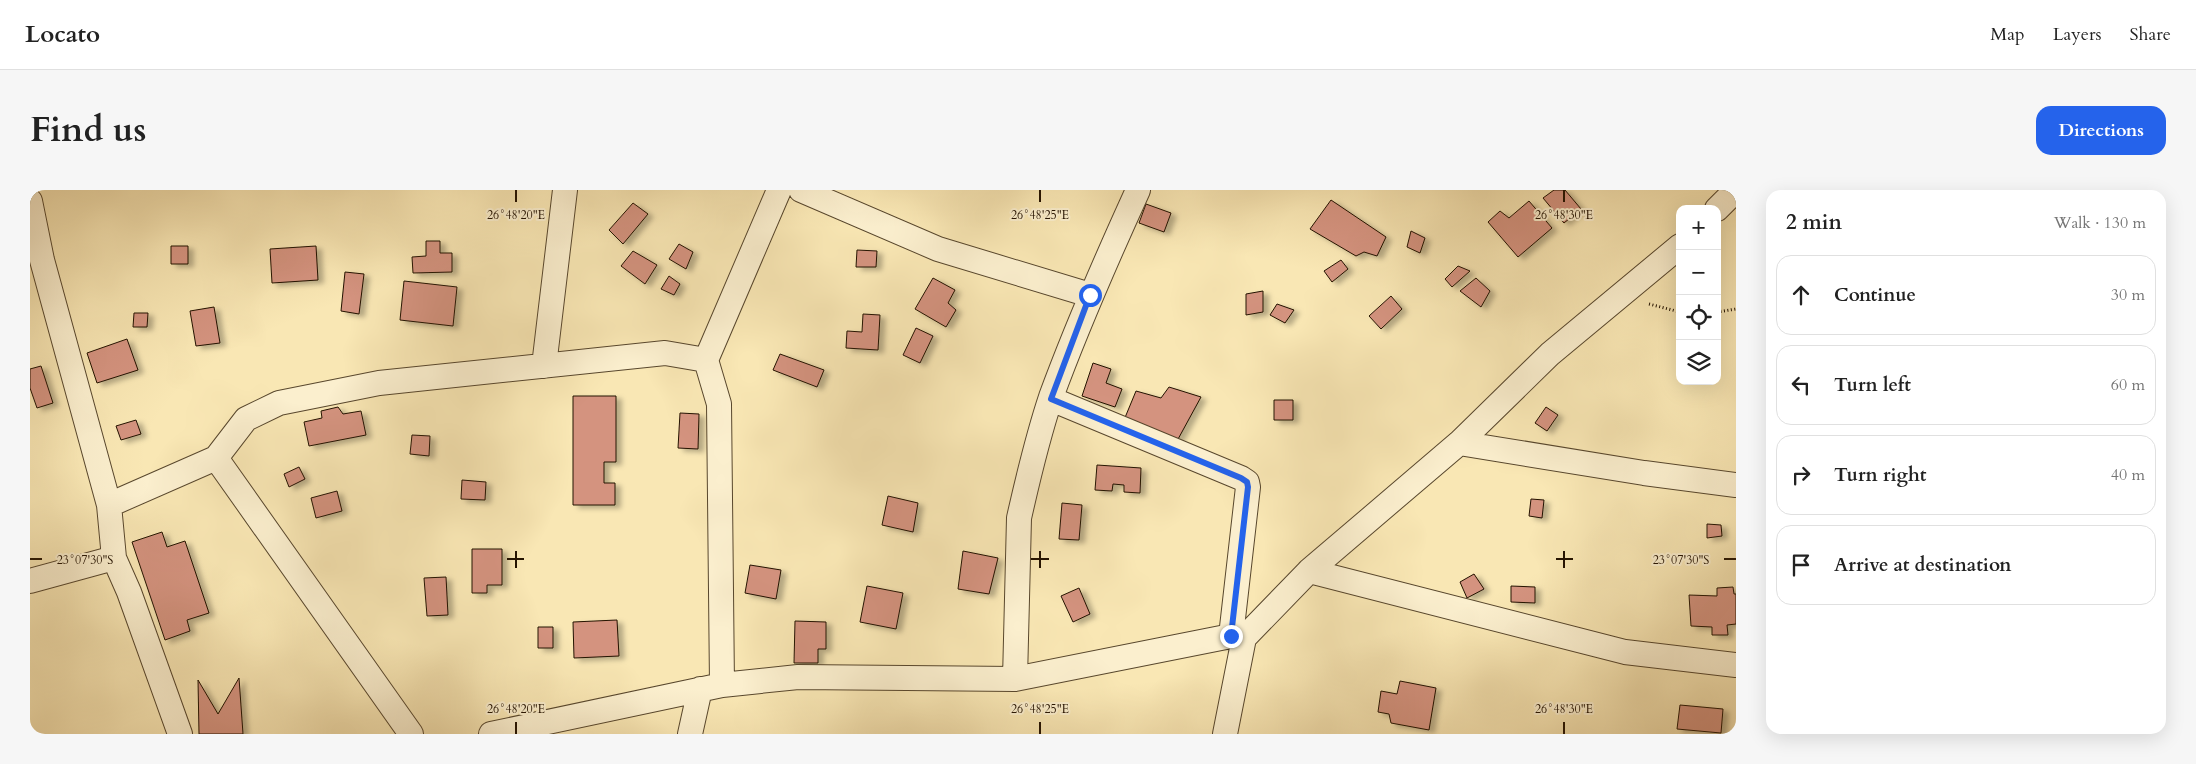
<!DOCTYPE html>
<html lang="en">
<head>
<meta charset="utf-8">
<style>
  :root { --surface:#fff; --page:#f6f6f6; --text:#222; --muted:#767676; --line:#e0e0e0; --accent:#2563eb }
  body { margin:0; font-family:Cardo,serif; background:var(--page); color:var(--text) }
  .controls { position:absolute; right:15px; top:15px; display:grid; overflow:hidden; border-radius:10px; box-shadow:0 5px 20px #0002 }
  .controls button { width:45px; height:45px; display:grid; place-items:center; padding:0; border:0; border-bottom:1px solid var(--line); background:var(--surface); color:var(--text); font:25px sans-serif }
  .stop { position:absolute; width:15px; height:15px; margin:-11px; border:4px solid #2563eb; border-radius:50%; background:#fff }
  .stop.end { background:#2563eb; border-color:#fff; box-shadow:0 1px 5px #0008 }
  .list { margin:0; padding:0; list-style:none }
  h2 { display:flex; justify-content:space-between; align-items:center; height:65px; margin:0; padding:0 20px; font-size:21px }
  h2 small { font-size:16px; font-weight:400; color:var(--muted) }
  .list li { display:grid; grid-template-columns:32px 1fr auto; gap:15px; align-items:center; box-sizing:border-box; height:80px; margin:0 10px 10px; padding:0 10px; border:1px solid var(--line); border-radius:15px }
  .list b { display:block; font-size:19px; white-space:nowrap }
  .list em { font-size:16px; font-style:normal; color:var(--muted) }
  .icon { flex:none; width:28px; height:28px; fill:none; stroke:currentColor; stroke-width:2; stroke-linecap:round; stroke-linejoin:round }
  .map { position:relative; flex:none; width:1706px; height:544px; overflow:hidden; border-radius:15px }
  header { display:flex; align-items:center; gap:30px; box-sizing:border-box; height:70px; padding:0 25px; background:var(--surface); border-bottom:1px solid var(--line) }
  header strong { font-size:24px }
  nav { display:flex; gap:28px; margin-inline-start:auto; font-size:18px }
  .intro { display:flex; align-items:center; justify-content:space-between; box-sizing:border-box; height:120px; padding:0 30px }
  h1 { margin:0; font-size:35px }
  .button { padding:12px 22px; border-radius:15px; background:var(--accent); color:#fff; font-size:18px; font-weight:700 }
  main { display:flex; gap:30px; padding:0 30px }
  aside { flex:1; background:var(--surface); border-radius:15px; box-shadow:0 5px 20px #0002 }
  .map>svg:first-child { display:block }
  .building { fill:#d4937f; stroke:#231200; filter:url(#shadow) }
  .lines { fill:none; stroke-linecap:round; stroke-linejoin:round }
  .minor-casing { stroke:#58472d; stroke-width:26 }
  .path { stroke:#231200; stroke-width:3; stroke-dasharray:1 2.5; stroke-linecap:butt }
  .minor { stroke:#fbefce; stroke-width:24 }
  .route { stroke:#2563eb; stroke-width:6 }
  .ticks { fill:none; stroke:#231200; stroke-width:2 }
  .ticks-label { font-size:12px; text-anchor:middle; fill:#231200; stroke:#fbefce; stroke-width:4; stroke-linejoin:round; paint-order:stroke }
</style>
</head>
<body>
<header>
<strong>Locato</strong>
<nav><a>Map</a><a>Layers</a><a>Share</a></nav>
</header>
<div class="intro"><h1>Find us</h1><a class="button">Directions</a></div>
<main>
<div class="map">
<svg width="1706" height="544" viewBox="0 0 1706 544">
  <defs>
    <filter id="shadow"><feDropShadow dx="5.5" dy="3" stdDeviation="2.5" flood-color="#0004"/></filter>
  </defs>
  <rect width="100%" height="100%" fill="#f9e7b4"/>
  <filter id="stains"><feTurbulence type="fractalNoise" baseFrequency=".004" numOctaves="4"/><feColorMatrix values="0 0 0 0 .2 0 0 0 0 .09 0 0 0 0 .02 0 0 0 .5 -.17"/></filter>
  <radialGradient id="worn" r=".72"><stop offset=".6" stop-color="#630" stop-opacity="0"/><stop offset="1" stop-color="#630" stop-opacity=".3"/></radialGradient>
  <!-- building -->
  <path class="building" d="M1524 0H1535L1551 19 1534 33 1513 8Z
    M1301 10 1356 47 1347 66 1334 62 1326 66 1280 39Z
    M1499 11 1522 38 1488 67 1458 32 1470 21 1479 28Z
    M603 13 618 24 593 54 579 40Z
    M1116 14 1141 23 1134 42 1109 33Z
    M1381 41 1395 48 1390 63 1377 57Z
    M396 51H410V63H422V82L383 83 382 67 396 66Z
    M649 54 663 62 656 79 639 69Z
    M141 56H158V74H141Z
    M286 56 288 90 242 93 240 59Z
    M827 60 847 61 846 77H826Z
    M603 61 627 75 615 94 591 76Z
    M1311 70 1318 79 1302 92 1294 81Z
    M1428 76 1440 81 1422 97 1415 89Z
    M315 82 334 84 329 124 311 121Z
    M639 86 650 94 644 105 631 99Z
    M903 88 925 100 918 113 926 120 916 137 885 119Z
    M1446 88 1460 101 1451 117 1430 101Z
    M374 91 427 97 423 136 370 130Z
    M1233 101V122L1216 125V104Z
    M1361 106 1372 119 1351 139 1339 126Z
    M1247 114 1264 120 1255 133 1240 125Z
    M184 117 190 153 166 156 160 121Z
    M104 123H118L117 137H103Z
    M833 124 850 125 848 160 816 158 817 141 832 142Z
    M886 138 903 146 890 173 873 165Z
    M97 149 108 180 67 193 57 163Z
    M750 164 794 180 787 197 743 180Z
    M1063 173 1081 179 1076 193 1092 199 1085 217 1052 206Z
    M11 176 23 213 7 218 0 198V179Z
    M1139 197 1171 207 1147 251 1094 230 1106 201 1131 208Z
    M543 206H586V272H574V293H585V315H543Z
    M1244 210H1263V230H1244Z
    M308 217 313 224 331 221 336 245 279 256 274 232 292 228 291 221Z
    M1516 217 1528 225 1517 241 1505 233Z
    M650 223 669 224 668 259 648 258Z
    M106 230 111 244 91 250 86 236Z
    M382 245 400 246 399 266 380 264Z
    M1067 275 1111 278 1110 303 1094 302V295L1083 294 1082 301 1065 300Z
    M269 277 275 289 259 297 254 284Z
    M432 290 456 292 455 310 431 309Z
    M307 301 312 321 286 328 281 308Z
    M858 306 888 313 883 342 852 335Z
    M1501 309 1514 310 1512 328 1499 326Z
    M1032 313 1052 315 1049 350 1029 349Z
    M1677 334 1691 335 1692 346 1677 348Z
    M132 342 137 357 155 351 179 423 157 430 160 441 135 450 102 352Z
    M442 359H472V395H457V403H442Z
    M933 361 968 368 959 404 928 399Z
    M720 375 751 380 746 409 715 403Z
    M1444 384 1454 399 1437 408 1430 392Z
    M416 387 418 425 397 426 394 388Z
    M837 396 873 403 866 439 830 432Z
    M1481 396 1505 397V413L1481 412Z
    M1703 397 1704 404H1706V434L1697 435 1698 445H1682V437L1661 436 1659 405 1687 406V398Z
    M1049 398 1060 424 1043 432 1031 406Z
    M587 430 589 466 544 468 543 432Z
    M765 431 796 432V459H788V473H764Z
    M508 437H523V458H508Z
    M209 488 213 544H169L168 490 188 524Z
    M1370 491 1406 498 1399 540 1361 533 1359 524 1348 522 1351 501 1367 504Z
    M1650 515 1693 519 1691 543 1647 539Z"/>
  <g class="lines">
    <defs>
      <path id="minor" d="M771 0 908 59 1060 105
        M0 11 12 70 79 315 186 268 381 544
        M1687 19 1706 0
        M676 170 689 214 692 495
        M514 176 535 0
        M1021 209 1211 288 1217 292 1218 297 1201 446
        M1429 253 1614 283 1706 295
        M186 268 216 229 249 213 349 193 635 163 676 170 749 0
        M79 315 84 368 99 402 150 544
        M1279 381 1595 462 1706 475
        M0 391 84 368
        M985 489 989 328C998 288 1008 246 1021 207 1047 136 1077 68 1108 0
        M461 544 692 495 768 487 985 489 1201 446 1214 448
        M660 544 670 499
        M1195 544 1214 448 1279 381 1429 253 1520 164 1650 56"/>
    </defs>
    <!-- minor casing -->
    <use href="#minor" class="minor-casing"/>
    <!-- path -->
    <path class="path" d="M1619 114 1650 122
      M1687 122 1706 119"/>
    <!-- minor -->
    <use href="#minor" class="minor"/>
  </g>
  <g class="lines">
    <!-- route -->
    <path class="route" d="M1060 105 1021 209 1211 288 1217 292 1218 297 1201 446"/>
  </g>
  <!-- ticks -->
  <path class="ticks" d="M486 0V12M1010 0V12M1534 0V12M486 361V378M1010 361V378M1534 361V378M0 369H12M477 369H494M1001 369H1019M1526 369H1543M1694 369H1706M486 532V544M1010 532V544M1534 532V544"/>
  <g class="ticks-label">
    <text x="486" y="29">26°48'20"E</text>
    <text x="1010" y="29">26°48'25"E</text>
    <text x="1534" y="29">26°48'30"E</text>
    <text x="55" y="374">23°07'30"S</text>
    <text x="1651" y="374">23°07'30"S</text>
    <text x="486" y="523">26°48'20"E</text>
    <text x="1010" y="523">26°48'25"E</text>
    <text x="1534" y="523">26°48'30"E</text>
  </g>
  <rect width="100%" height="100%" filter="url(#stains)"/>
  <rect width="100%" height="100%" fill="url(#worn)"/>
</svg>
<div class="controls">
<button>+</button>
<button>−</button>
<button><svg class="icon" aria-label="locate" viewBox="0 0 24 24"><circle cx="12" cy="12" r="6"/><path d="M12 2v4M12 18v4M2 12h4M18 12h4"/></svg></button>
<button><svg class="icon" aria-label="layers" viewBox="0 0 24 24"><path d="M12 4l9 5-9 5-9-5zM3 14l9 5 9-5"/></svg></button>
</div>
<div class="stop" style="left:1060px;top:105px"></div>
<div class="stop end" style="left:1201px;top:446px"></div>
</div>
<aside>
<h2>2 min<small>Walk · 130 m</small></h2>
<ul class="list">
<li><svg class="icon" aria-label="ahead" viewBox="0 0 24 24"><path d="M12 20V5M6 11l6-6 6 6"/></svg><div><b>Continue</b></div><em>30 m</em></li>
<li><svg class="icon" aria-label="left" viewBox="0 0 24 24"><path d="M17 20v-9H6M10 6l-5 5 5 5"/></svg><div><b>Turn left</b></div><em>60 m</em></li>
<li><svg class="icon" aria-label="right" viewBox="0 0 24 24"><path d="M7 20v-9h11M14 6l5 5-5 5"/></svg><div><b>Turn right</b></div><em>40 m</em></li>
<li><svg class="icon" aria-label="arrive" viewBox="0 0 24 24"><path d="M6 21V4h12l-3 4 3 4H6"/></svg><div><b>Arrive at destination</b></div></li>
</ul>
</aside>
</main>
</body>
</html>
